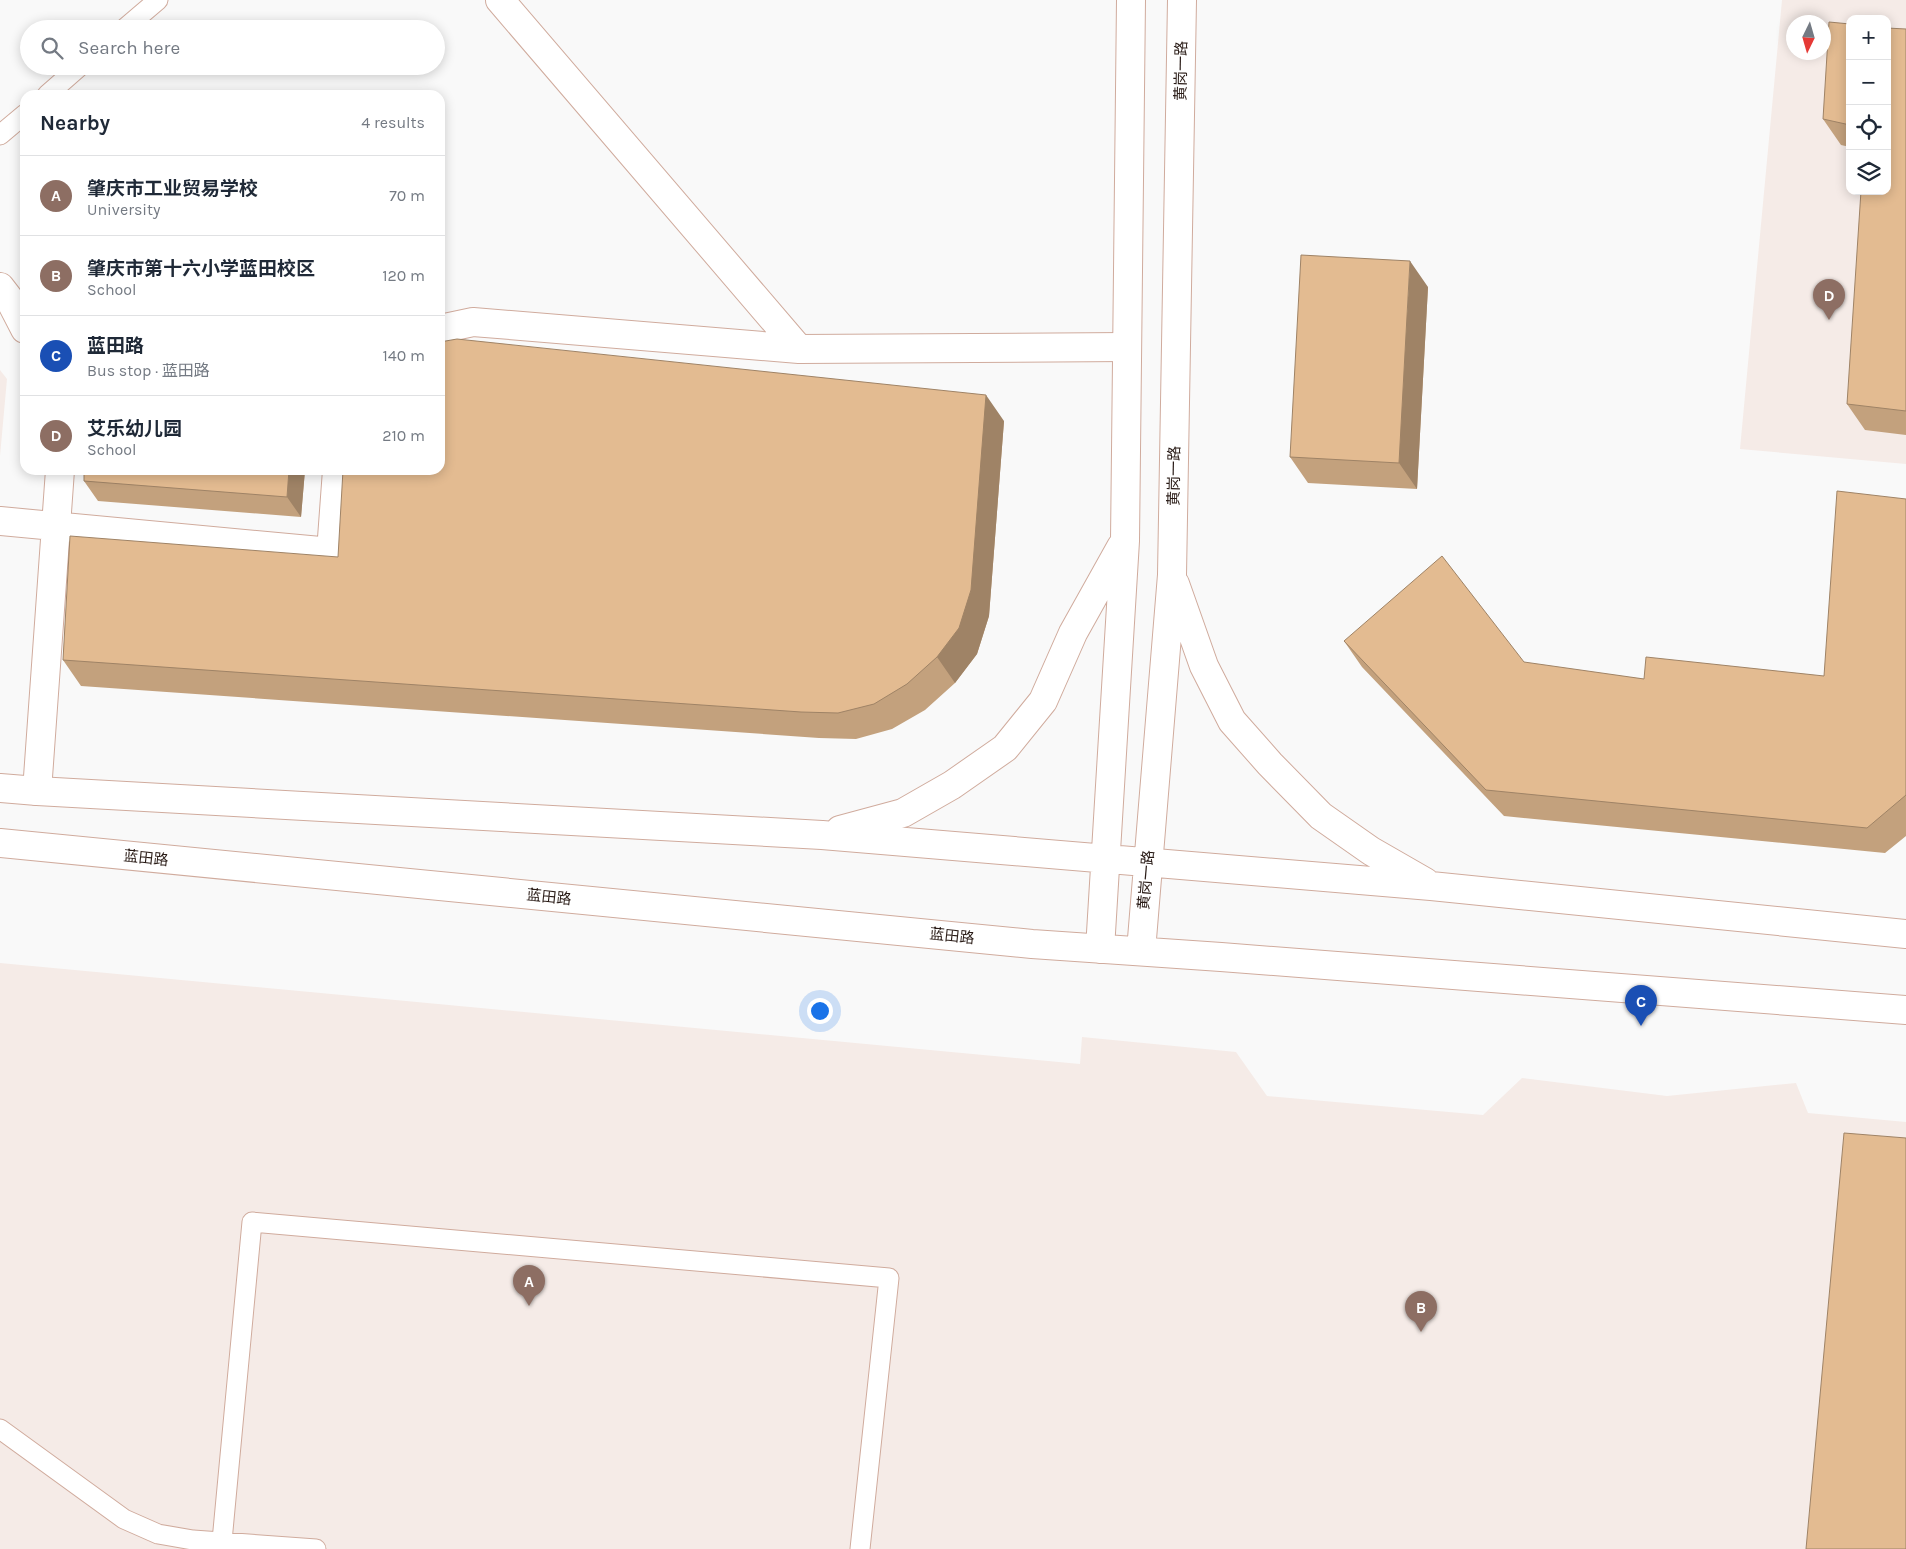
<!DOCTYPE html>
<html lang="en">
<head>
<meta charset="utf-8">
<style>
  :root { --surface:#fff; --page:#f2f2f3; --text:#1f2937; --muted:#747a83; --line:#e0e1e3; --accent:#b45309 }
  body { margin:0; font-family:Karla,"Noto Sans SC",sans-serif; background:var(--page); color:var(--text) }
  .controls { position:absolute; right:15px; top:15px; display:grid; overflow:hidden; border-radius:10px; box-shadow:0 2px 12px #0003 }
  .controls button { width:45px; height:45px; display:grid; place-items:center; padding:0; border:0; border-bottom:1px solid var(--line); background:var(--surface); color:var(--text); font:25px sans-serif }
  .compass { position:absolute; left:1786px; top:15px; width:45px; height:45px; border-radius:50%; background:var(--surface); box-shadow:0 2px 12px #0003; rotate:185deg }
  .you { position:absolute; left:819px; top:1010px; width:18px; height:18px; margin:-12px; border:4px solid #fff; border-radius:50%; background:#1a73e8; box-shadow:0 0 0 8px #1a73e833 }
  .badge { display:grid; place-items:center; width:32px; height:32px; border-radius:50%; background:var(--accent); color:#fff; font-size:16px; font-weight:700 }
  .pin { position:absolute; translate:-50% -41px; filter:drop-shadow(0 1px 2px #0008) }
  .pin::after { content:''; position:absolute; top:26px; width:18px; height:15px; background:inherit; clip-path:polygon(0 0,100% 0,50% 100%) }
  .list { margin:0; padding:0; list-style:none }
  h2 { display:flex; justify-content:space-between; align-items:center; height:65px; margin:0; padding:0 20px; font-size:21px }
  h2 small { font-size:16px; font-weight:400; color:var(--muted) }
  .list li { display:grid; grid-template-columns:32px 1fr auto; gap:15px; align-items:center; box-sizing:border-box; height:80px; padding:0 20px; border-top:1px solid var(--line) }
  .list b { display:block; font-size:19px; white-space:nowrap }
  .list p { margin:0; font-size:16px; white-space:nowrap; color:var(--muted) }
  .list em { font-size:16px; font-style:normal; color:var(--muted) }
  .icon { flex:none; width:28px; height:28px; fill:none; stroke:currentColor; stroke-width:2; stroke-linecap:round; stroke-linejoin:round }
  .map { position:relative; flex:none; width:1906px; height:1549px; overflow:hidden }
  .search { position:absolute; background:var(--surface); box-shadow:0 2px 12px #0003; left:20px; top:20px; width:425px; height:55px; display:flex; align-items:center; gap:12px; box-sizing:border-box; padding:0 18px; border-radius:28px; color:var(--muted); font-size:19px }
  .panel { position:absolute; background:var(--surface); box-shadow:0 2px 12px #0003; left:20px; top:90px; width:425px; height:385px; border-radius:15px }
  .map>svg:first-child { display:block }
  .built { fill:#f5ebe7; fill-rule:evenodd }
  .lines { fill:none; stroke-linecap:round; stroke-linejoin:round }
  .service-casing { stroke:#d0ab9d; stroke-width:21 }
  .minor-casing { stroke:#d0ab9d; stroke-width:30 }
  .secondary-casing { stroke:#d0ab9d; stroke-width:30 }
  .service { stroke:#fff; stroke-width:19 }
  .minor { stroke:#fff; stroke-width:28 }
  .secondary { stroke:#fff; stroke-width:28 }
  .wall { fill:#c3a17d }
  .shaded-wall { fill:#9f8366 }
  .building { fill:#e3bb91; stroke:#9f8366 }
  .labels { text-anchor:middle; stroke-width:4; stroke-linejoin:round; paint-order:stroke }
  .street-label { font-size:15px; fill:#291b16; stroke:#fff }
</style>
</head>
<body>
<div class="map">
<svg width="1906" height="1549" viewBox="0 0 1906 1549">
  <rect width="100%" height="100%" fill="#f9f9f9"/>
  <!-- built -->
  <path class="built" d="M1782 0H1906V464L1740 449ZM1850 19H1887V191H1850ZM1794 22H1824V52H1794Z
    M0 370 7 379 0 456Z
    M0 963 1080 1064 1082 1037 1236 1052 1267 1096 1483 1115 1522 1078 1667 1096 1796 1083 1808 1113 1906 1122V1549H0Z"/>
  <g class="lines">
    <defs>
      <path id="service" d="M124 29 158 0
        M47 95 80 66
        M0 135 25 114
        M0 1429 124 1519 158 1534 193 1540 316 1549
        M222 1541 252 1222 889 1278 860 1549"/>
      <path id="minor" d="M500 0 799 349
        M0 287 10 300 25 329
        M440 329 473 322 799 349 1127 347
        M0 521 331 552 337 470
        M37 791 60 470"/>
      <path id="secondary" d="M1175 584 1204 666 1232 721 1270 764 1321 816 1371 851 1425 882
        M0 788 37 791 822 835 1431 886 1906 934
        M840 830 903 813 952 785 1005 748 1043 701 1073 633 1121 547
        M0 843 1032 944 1221 957 1906 1010
        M1100 949 1125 541 1131 0
        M1141 951 1172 575 1182 0"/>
    </defs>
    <!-- service casing -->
    <use href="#service" class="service-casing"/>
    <!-- minor casing -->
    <use href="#minor" class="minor-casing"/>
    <!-- secondary casing -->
    <use href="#secondary" class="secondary-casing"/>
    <!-- service -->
    <use href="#service" class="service"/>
    <!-- minor -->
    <use href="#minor" class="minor"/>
    <!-- secondary -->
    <use href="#secondary" class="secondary"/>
  </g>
  <!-- wall -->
  <path class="wall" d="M1850 24V147L1841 145 1823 119Z
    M1906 29V435L1865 430 1847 404Z
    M1428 287 1417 489 1308 483 1290 457Z
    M1004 421 989 616 977 654 955 683 925 710 892 729 856 739 819 738 81 686 63 660 338 557Z
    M305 470 301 517 98 501 84 481Z
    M1906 499V836L1885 853 1504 816 1362 667 1344 641 1644 679 1824 676Z"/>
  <!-- shaded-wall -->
  <path class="shaded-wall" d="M1410 261 1428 287 1417 489 1399 463Z
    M986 395 1004 421 989 616 977 654 955 683 937 657Z
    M289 470H305L301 517 287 497Z"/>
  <!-- building -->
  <path class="building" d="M1829 22 1850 24V125L1823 119Z
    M1887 28 1906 29V411L1847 404 1861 191H1887Z
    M1301 255 1410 261 1399 463 1290 457Z
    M457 339 986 395 971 590 959 628 937 657 907 684 874 704 838 713 801 712 63 660 70 536 338 557 343 470H440V342Z
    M84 470H289L287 497 84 481Z
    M1837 491 1906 499V795L1867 828 1486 790 1344 641 1442 556 1524 662 1644 679 1646 657 1824 676Z
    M1844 1133 1906 1138V1549H1806Z"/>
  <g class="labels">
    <!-- street labels -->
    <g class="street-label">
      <text transform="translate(1181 71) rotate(-89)" y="5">黄岗一路</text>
      <text transform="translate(1174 476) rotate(-89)" y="5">黄岗一路</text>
      <text transform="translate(146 858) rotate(6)" y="5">蓝田路</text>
      <text transform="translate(1146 880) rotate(-85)" y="5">黄岗一路</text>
      <text transform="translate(549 897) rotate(6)" y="5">蓝田路</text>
      <text transform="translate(952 936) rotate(6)" y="5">蓝田路</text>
    </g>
  </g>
</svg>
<div class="controls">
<button>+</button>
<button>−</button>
<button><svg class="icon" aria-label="locate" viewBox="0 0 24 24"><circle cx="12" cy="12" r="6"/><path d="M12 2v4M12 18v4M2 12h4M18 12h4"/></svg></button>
<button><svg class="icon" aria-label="layers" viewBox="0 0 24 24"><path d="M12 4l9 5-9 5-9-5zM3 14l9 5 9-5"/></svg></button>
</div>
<svg class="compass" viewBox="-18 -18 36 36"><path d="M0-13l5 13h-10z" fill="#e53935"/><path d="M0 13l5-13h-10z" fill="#747a83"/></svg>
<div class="you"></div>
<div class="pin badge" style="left:529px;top:1306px;background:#8d6e63">A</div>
<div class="pin badge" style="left:1421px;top:1332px;background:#8d6e63">B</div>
<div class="pin badge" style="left:1641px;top:1026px;background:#1a4fb4">C</div>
<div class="pin badge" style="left:1829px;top:320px;background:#8d6e63">D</div>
<div class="search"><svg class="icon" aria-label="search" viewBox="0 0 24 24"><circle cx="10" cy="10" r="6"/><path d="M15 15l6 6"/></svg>Search here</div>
<section class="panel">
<h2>Nearby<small>4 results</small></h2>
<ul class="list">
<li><span class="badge" style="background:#8d6e63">A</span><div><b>肇庆市工业贸易学校</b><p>University</p></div><em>70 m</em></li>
<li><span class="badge" style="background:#8d6e63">B</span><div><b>肇庆市第十六小学蓝田校区</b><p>School</p></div><em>120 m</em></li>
<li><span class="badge" style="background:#1a4fb4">C</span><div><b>蓝田路</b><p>Bus stop · 蓝田路</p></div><em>140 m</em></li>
<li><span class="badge" style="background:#8d6e63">D</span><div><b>艾乐幼儿园</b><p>School</p></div><em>210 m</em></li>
</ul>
</section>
</div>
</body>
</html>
